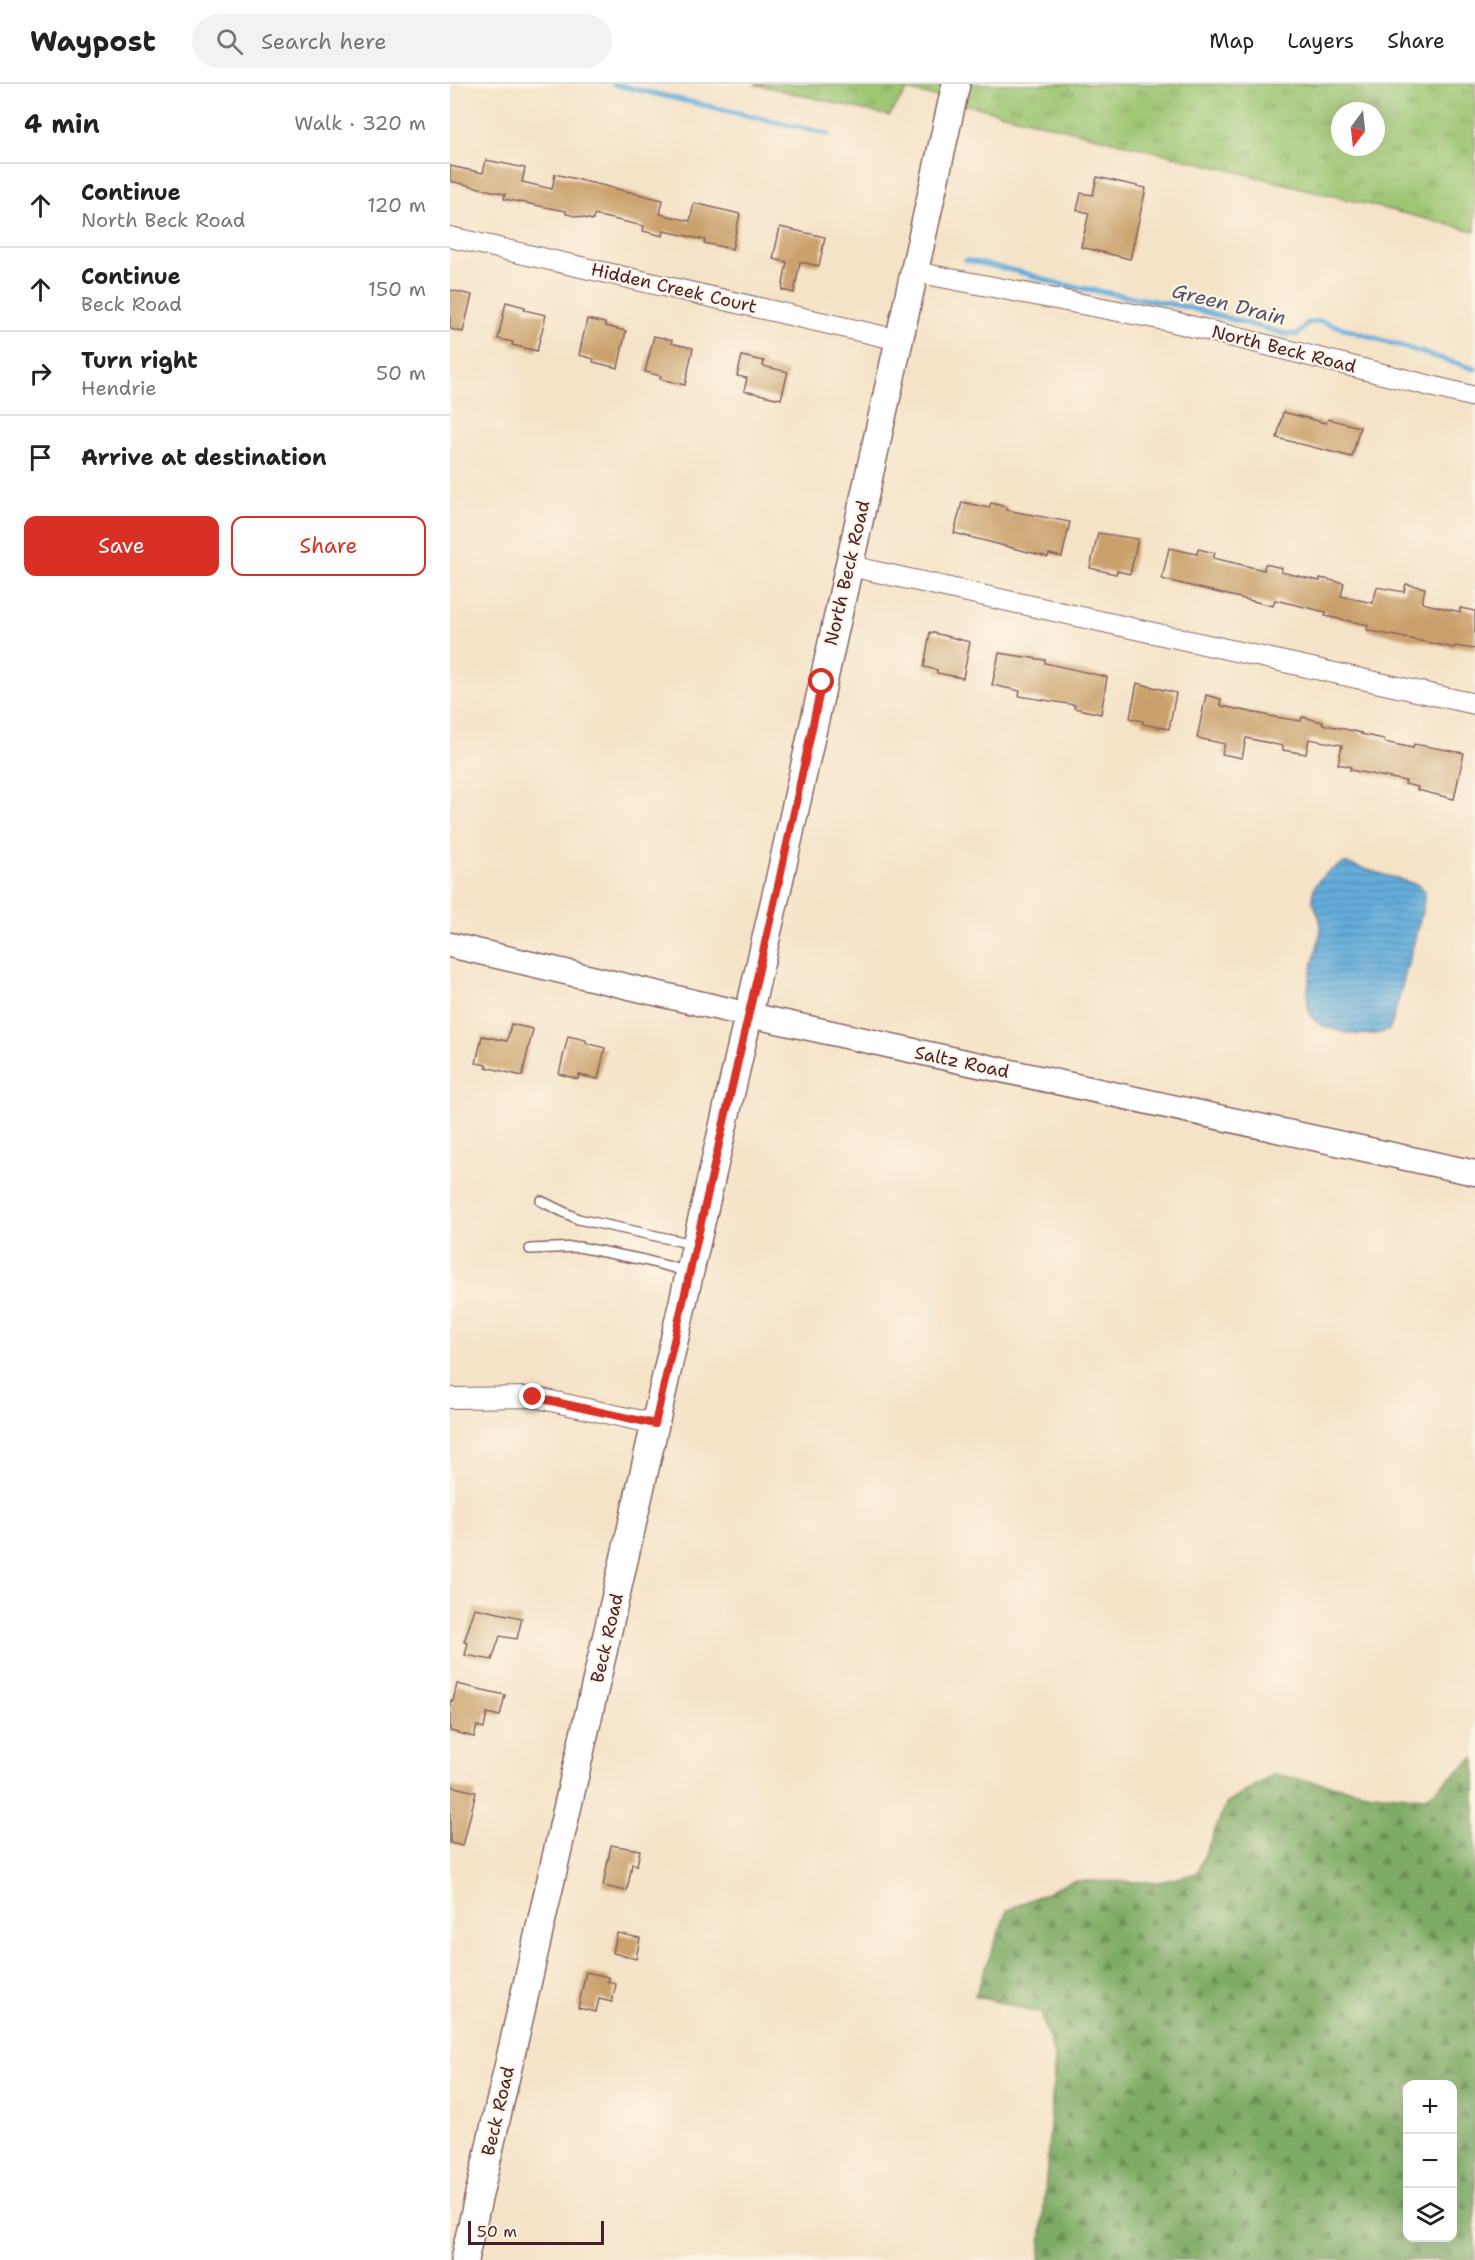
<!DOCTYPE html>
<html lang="en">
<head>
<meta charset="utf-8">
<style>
  :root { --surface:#fff; --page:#f2f2f2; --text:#222; --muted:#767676; --line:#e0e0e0; --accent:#d93025 }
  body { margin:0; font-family:"Shantell Sans",sans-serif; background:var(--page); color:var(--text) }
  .controls { position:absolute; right:18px; bottom:18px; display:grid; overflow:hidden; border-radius:12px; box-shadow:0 6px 24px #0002 }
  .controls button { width:54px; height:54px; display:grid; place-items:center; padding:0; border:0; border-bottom:2px solid var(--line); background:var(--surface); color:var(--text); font:30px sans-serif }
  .compass { position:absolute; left:881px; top:18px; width:54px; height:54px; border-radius:50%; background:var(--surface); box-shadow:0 6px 24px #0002; rotate:195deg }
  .scale { position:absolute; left:18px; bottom:15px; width:136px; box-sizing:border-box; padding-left:6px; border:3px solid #4a1f2b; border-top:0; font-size:16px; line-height:21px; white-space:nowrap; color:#4a1f2b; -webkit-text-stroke:4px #fcf5e5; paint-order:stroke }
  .stop { position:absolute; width:18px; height:18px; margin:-14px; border:4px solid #d93025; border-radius:50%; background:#fff }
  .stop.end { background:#d93025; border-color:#fff; box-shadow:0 2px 6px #0008 }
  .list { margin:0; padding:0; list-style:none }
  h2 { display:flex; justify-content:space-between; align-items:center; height:78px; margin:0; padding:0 24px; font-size:26px }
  h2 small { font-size:20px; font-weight:400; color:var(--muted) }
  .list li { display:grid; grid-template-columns:39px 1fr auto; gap:18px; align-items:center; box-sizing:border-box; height:84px; padding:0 24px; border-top:2px solid var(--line) }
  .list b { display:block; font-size:22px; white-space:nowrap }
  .list p { margin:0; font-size:20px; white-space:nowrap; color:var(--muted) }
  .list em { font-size:20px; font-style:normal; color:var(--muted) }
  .actions { display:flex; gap:12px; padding:18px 24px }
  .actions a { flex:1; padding:14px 0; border:2px solid var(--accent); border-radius:12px; text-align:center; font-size:21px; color:var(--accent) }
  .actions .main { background:var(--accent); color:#fff }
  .icon { flex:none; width:33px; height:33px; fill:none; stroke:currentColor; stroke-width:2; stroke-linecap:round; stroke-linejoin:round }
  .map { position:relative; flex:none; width:1025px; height:2176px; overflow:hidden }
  header { display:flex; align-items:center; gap:36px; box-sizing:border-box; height:84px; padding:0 30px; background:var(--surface); border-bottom:2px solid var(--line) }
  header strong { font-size:28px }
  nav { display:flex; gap:33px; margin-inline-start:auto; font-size:21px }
  .search { width:420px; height:54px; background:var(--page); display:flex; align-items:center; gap:15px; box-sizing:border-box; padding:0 21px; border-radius:33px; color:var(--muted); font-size:22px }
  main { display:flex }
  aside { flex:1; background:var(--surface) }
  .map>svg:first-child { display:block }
  .grass { fill:url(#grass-tufts); stroke:#74724f; stroke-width:1.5; fill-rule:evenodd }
  .forest { fill:url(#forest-firs); stroke:#646548; stroke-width:1.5; fill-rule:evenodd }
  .water { fill:url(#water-rules); stroke:#566683; stroke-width:1.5 }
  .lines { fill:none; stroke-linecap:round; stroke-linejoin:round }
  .stream { stroke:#63addb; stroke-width:5 }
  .building { fill:#caa16c }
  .service-casing { stroke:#866462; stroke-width:12 }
  .minor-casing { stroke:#866462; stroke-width:22 }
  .tertiary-casing { stroke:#866462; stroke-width:27 }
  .secondary-casing { stroke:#866462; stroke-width:30 }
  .service { stroke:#fff; stroke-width:9 }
  .minor { stroke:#fff; stroke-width:20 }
  .tertiary { stroke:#fff; stroke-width:24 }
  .secondary { stroke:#fff; stroke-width:27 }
  .route { stroke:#d93025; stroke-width:8 }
  .labels { text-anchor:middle; stroke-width:4.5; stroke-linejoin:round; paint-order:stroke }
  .street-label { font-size:18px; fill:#4a1f2b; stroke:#fcf5e5 }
  .water-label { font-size:20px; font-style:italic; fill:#535169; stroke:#fcf5e5 }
</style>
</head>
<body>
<header>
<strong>Waypost</strong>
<div class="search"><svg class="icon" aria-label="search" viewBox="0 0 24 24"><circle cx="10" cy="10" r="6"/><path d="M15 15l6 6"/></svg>Search here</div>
<nav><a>Map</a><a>Layers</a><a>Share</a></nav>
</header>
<main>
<aside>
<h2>4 min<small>Walk · 320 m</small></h2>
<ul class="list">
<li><svg class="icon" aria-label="ahead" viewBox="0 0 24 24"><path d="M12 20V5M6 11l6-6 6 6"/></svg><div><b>Continue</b><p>North Beck Road</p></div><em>120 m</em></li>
<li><svg class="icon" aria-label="ahead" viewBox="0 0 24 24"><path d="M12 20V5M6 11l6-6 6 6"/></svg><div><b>Continue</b><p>Beck Road</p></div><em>150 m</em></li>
<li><svg class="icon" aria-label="right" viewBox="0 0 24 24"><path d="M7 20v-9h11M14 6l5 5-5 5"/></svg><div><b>Turn right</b><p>Hendrie</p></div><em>50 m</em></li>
<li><svg class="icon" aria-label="arrive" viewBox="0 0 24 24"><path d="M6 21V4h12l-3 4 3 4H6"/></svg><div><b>Arrive at destination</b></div></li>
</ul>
<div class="actions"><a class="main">Save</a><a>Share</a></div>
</aside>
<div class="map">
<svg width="1025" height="2176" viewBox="0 0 1025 2176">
  <defs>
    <pattern id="grass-tufts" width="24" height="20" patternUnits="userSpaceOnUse" patternTransform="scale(1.5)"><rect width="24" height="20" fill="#9dc673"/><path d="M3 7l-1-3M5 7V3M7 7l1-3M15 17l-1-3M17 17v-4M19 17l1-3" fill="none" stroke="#82a05f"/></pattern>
    <pattern id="forest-firs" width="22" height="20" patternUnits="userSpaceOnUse" patternTransform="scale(1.5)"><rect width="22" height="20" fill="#7eab65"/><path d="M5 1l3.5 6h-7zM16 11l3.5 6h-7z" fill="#698b53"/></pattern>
    <pattern id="water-rules" width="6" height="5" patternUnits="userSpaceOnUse" patternTransform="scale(1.5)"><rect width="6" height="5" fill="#63addb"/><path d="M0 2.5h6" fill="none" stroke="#548cb2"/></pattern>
  </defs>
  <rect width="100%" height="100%" fill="#fcf5e5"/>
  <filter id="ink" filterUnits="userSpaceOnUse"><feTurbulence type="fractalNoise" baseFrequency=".0167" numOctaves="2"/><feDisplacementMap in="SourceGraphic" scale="12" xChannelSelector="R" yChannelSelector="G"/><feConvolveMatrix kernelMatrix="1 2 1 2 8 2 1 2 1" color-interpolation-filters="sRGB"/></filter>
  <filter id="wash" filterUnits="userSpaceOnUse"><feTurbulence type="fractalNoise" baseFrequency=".008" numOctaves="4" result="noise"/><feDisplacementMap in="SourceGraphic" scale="24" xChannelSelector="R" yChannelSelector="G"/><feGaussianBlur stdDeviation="1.35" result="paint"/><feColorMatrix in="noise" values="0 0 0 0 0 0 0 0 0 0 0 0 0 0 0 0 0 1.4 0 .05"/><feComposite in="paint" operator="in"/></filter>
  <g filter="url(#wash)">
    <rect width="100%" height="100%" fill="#f5e3c8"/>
    <!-- grass -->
    <path class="grass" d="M304 0H1025V147L457 6 439 32ZM890 27H926V63H890Z"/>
    <!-- forest -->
    <path class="forest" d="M1025 1673V2176H590L605 1975 591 1929 525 1912 557 1826 622 1797 710 1798 747 1789 776 1720 824 1690 922 1709 976 1713ZM958 2000H1002V2154H958Z"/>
    <!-- water -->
    <path class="water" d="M895 779 968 801 975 807 972 828 942 939 939 946C923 953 906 951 889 947 881 945 870 942 864 936 847 916 868 869 871 845 873 831 858 820 864 805 869 792 883 784 895 779Z"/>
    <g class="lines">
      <!-- stream -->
      <path class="stream" d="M163 0 378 50
        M516 176 574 189 609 200 737 223 836 250 848 251 857 239 870 237 1025 285"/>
    </g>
    <g id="blocks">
      <!-- building -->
      <path class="building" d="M36 76 75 84 72 98 102 105 105 90 213 116 210 130 240 137 244 119 290 130 282 165 254 159 255 156 214 147 213 152 193 147 194 142 144 131 143 136 116 130V127L54 115 55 110 0 97V82L33 89Z
        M647 93 696 104 680 175 631 163 639 129 627 126 631 109 643 111Z
        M330 143 375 153 369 182 350 178 344 209 332 206 337 178 323 175Z
        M0 206 22 211 13 248 0 245Z
        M56 218 75 223 74 226 96 231 87 267 62 261 63 258 48 255Z
        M137 235 155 239V242L176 247 168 284 143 278 144 275 129 271Z
        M204 252 222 256 221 259 243 264 235 301 210 295 211 292 195 288Z
        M292 272 314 277 313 282 338 288 331 315 294 307 297 294 287 292Z
        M833 328 876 339 878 335 910 343 902 373 827 354Z
        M512 418 539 424 541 419 557 423 556 426 620 438 612 473 599 470 598 473 504 449Z
        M648 449 688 455 680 490 667 487 666 490 640 484Z
        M719 464 747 470 748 465 765 469 763 474 814 486 815 480 832 484 831 488 870 497V494L894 499 891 512 923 519 927 503 954 508 956 500 975 504 972 519 1010 528V524L1025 527V565L1005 562 1004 564 931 549 917 546 918 541 875 532 876 528 825 516 823 522 712 495Z
        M480 548 520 558 513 594 487 589V586L474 583Z
        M549 569 595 576V579L657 593 651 630 624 624 625 621 569 612 570 607 542 601Z
        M687 599 726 609 719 645 693 640V637L680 634Z
        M756 611 771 615 770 619 772 622 825 633 851 637 852 633 873 638 872 640 912 649 911 650 934 655V658L963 664 964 660 1014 669 1004 715 967 706 968 703 955 700 956 697 900 686 901 683 888 680 892 661 859 655 856 670 833 666V662L796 654 792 674 772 670 775 660 747 654Z
        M61 940 83 945 72 992 36 983 37 981 26 979 32 952 57 957Z
        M118 952 136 956V959L155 964 148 995 129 991 128 995 109 990Z
        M25 1524 72 1534 67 1555 50 1552 42 1576 15 1571 18 1559 14 1558Z
        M7 1600 55 1611 50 1632 37 1629 34 1644 27 1642 24 1653 0 1647V1616L3 1617Z
        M0 1702 26 1708 13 1762 0 1759Z
        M161 1761 190 1766 187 1781 182 1780 177 1807 153 1802Z
        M167 1849 190 1854 186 1875 163 1869Z
        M136 1888 159 1893 158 1898 166 1900 162 1918 149 1915 146 1928 128 1924Z"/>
    </g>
  </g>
  <g filter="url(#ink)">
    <use href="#blocks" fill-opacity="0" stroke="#866462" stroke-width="1.5"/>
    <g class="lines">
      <defs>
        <path id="service" d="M91 1117 128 1135 243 1160
          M80 1165 129 1163 194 1176 236 1187"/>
        <path id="minor" d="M0 153 449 256
          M465 188 720 237 1025 313
          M400 482 1025 620
          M0 1314 83 1313 205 1340"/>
        <path id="tertiary" d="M0 861 299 931 1025 1089"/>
        <path id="secondary" d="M14 2176 328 802 506 0"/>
      </defs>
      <!-- service casing -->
      <use href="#service" class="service-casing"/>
      <!-- minor casing -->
      <use href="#minor" class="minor-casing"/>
      <!-- tertiary casing -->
      <use href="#tertiary" class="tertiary-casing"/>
      <!-- secondary casing -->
      <use href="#secondary" class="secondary-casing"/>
      <!-- service -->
      <use href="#service" class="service"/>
      <!-- minor -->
      <use href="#minor" class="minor"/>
      <!-- tertiary -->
      <use href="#tertiary" class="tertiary"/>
      <!-- secondary -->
      <use href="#secondary" class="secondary"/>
    </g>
  </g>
  <g class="lines" filter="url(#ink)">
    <!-- route -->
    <path class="route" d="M83 1313 205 1340 328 802 372 598"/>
  </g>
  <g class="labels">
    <!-- street labels -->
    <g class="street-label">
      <text transform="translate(224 204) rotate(13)" y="6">Hidden Creek Court</text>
      <text transform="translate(834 265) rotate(14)" y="6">North Beck Road</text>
      <text transform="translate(397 489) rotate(-77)" y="6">North Beck Road</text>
      <text transform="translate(512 978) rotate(12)" y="6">Saltz Road</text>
      <text transform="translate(157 1554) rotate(-77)" y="6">Beck Road</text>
      <text transform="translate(48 2027) rotate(-77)" y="6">Beck Road</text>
    </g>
    <!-- water labels -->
    <g class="water-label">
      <text transform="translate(779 220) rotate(14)" y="7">Green Drain</text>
    </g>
  </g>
</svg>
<div class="controls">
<button>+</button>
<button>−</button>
<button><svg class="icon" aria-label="layers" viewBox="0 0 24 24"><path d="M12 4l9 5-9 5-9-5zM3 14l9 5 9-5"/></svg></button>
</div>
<svg class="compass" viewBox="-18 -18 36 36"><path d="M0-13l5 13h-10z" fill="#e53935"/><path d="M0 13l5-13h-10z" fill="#767676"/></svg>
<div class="scale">50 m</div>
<div class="stop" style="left:372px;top:598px"></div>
<div class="stop end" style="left:83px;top:1313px"></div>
</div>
</main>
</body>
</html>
